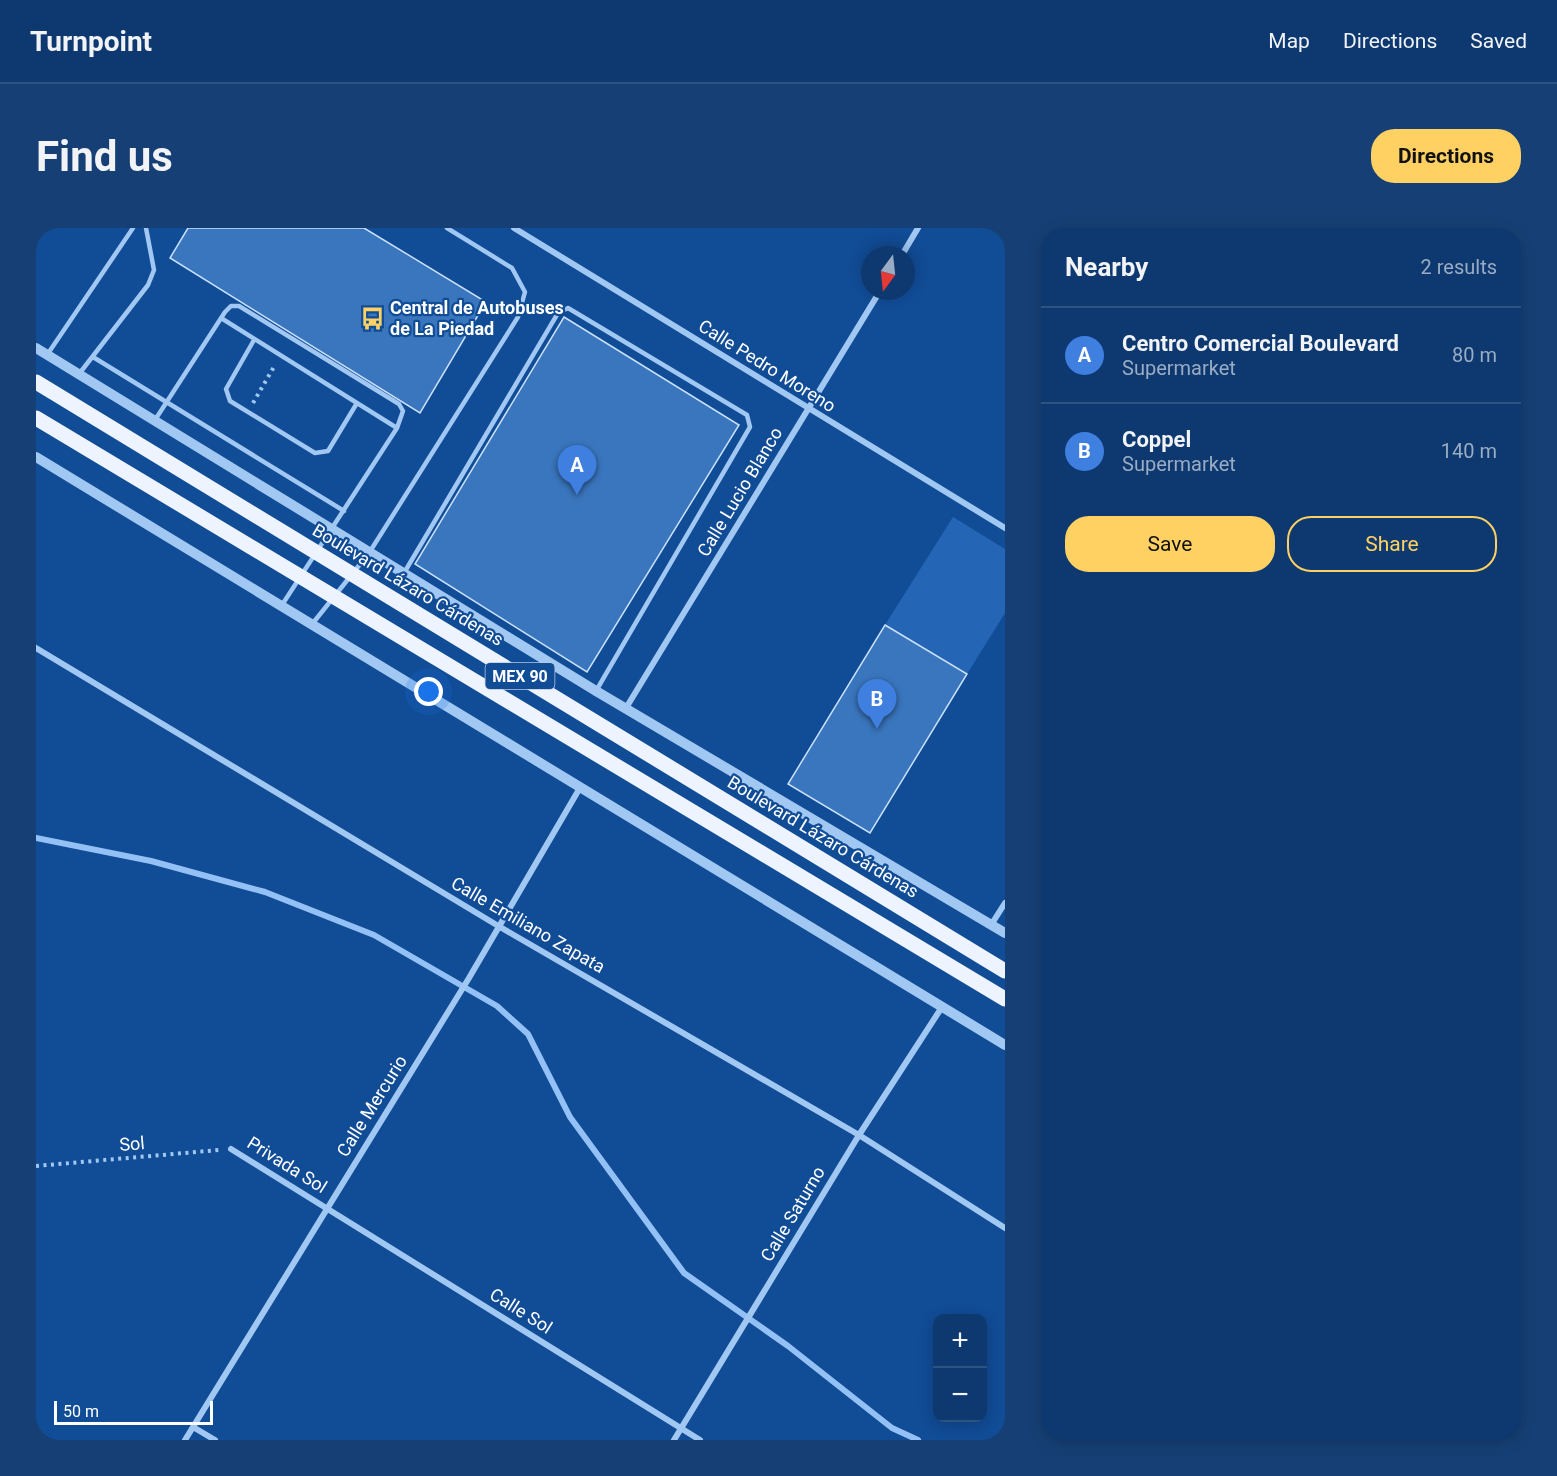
<!DOCTYPE html>
<html lang="en">
<head>
<meta charset="utf-8">
<style>
  :root { --surface:#0d3970; --page:#164075; --text:#f1f3f6; --muted:#9aacc3; --line:#2d5383; --accent:#ffd163 }
  body { margin:0; font-family:Roboto,sans-serif; background:var(--page); color:var(--text) }
  .controls { position:absolute; right:18px; bottom:18px; display:grid; overflow:hidden; border-radius:12px; box-shadow:0 3px 15px #0003 }
  .controls button { width:54px; height:54px; display:grid; place-items:center; padding:0; border:0; border-bottom:2px solid var(--line); background:var(--surface); color:var(--text); font:30px sans-serif }
  .compass { position:absolute; left:825px; top:18px; width:54px; height:54px; border-radius:50%; background:var(--surface); box-shadow:0 3px 15px #0003; rotate:195deg }
  .scale { position:absolute; left:18px; bottom:15px; width:159px; box-sizing:border-box; padding-left:6px; border:3px solid #fff; border-top:0; font-size:16px; line-height:21px; white-space:nowrap; color:#fff; -webkit-text-stroke:4px #114c96; paint-order:stroke }
  .you { position:absolute; left:393px; top:464px; width:21px; height:21px; margin:-15px; border:4px solid #fff; border-radius:50%; background:#1a73e8; box-shadow:0 0 0 9px #1a73e833 }
  .badge { display:grid; place-items:center; width:39px; height:39px; border-radius:50%; background:var(--accent); color:#fff; font-size:20px; font-weight:700 }
  .pin { position:absolute; translate:-50% -50px; filter:drop-shadow(0 2px 3px #0008) }
  .pin::after { content:''; position:absolute; top:32px; width:21px; height:18px; background:inherit; clip-path:polygon(0 0,100% 0,50% 100%) }
  .list { margin:0; padding:0; list-style:none }
  h2 { display:flex; justify-content:space-between; align-items:center; height:78px; margin:0; padding:0 24px; font-size:26px }
  h2 small { font-size:20px; font-weight:400; color:var(--muted) }
  .list li { display:grid; grid-template-columns:39px 1fr auto; gap:18px; align-items:center; box-sizing:border-box; height:96px; padding:0 24px; border-top:2px solid var(--line) }
  .list b { display:block; font-size:22px; white-space:nowrap }
  .list p { margin:0; font-size:20px; white-space:nowrap; color:var(--muted) }
  .list em { font-size:20px; font-style:normal; color:var(--muted) }
  .actions { display:flex; gap:12px; padding:18px 24px }
  .actions a { flex:1; padding:14px 0; border:2px solid var(--accent); border-radius:24px; text-align:center; font-size:21px; color:var(--accent) }
  .actions .main { background:var(--accent); color:#111 }
  .map { position:relative; flex:none; width:969px; height:1212px; overflow:hidden; border-radius:24px }
  header { display:flex; align-items:center; gap:36px; box-sizing:border-box; height:84px; padding:0 30px; background:var(--surface); border-bottom:2px solid var(--line) }
  header strong { font-size:28px }
  nav { display:flex; gap:33px; margin-inline-start:auto; font-size:21px }
  .intro { display:flex; align-items:center; justify-content:space-between; box-sizing:border-box; height:144px; padding:0 36px }
  h1 { margin:0; font-size:42px }
  .button { padding:15px 27px; border-radius:24px; background:var(--accent); color:#111; font-size:21px; font-weight:700 }
  main { display:flex; gap:36px; padding:0 36px }
  aside { flex:1; background:var(--surface); border-radius:24px; box-shadow:0 3px 15px #0003 }
  .map>svg:first-child { display:block }
  .green { fill:#2466b5 }
  .lines { fill:none; stroke-linecap:round; stroke-linejoin:round }
  .stream { stroke:#93c1f6; stroke-width:6 }
  .building { fill:#3a76be; stroke:#c9e1fd; stroke-width:1.5 }
  .path { stroke:#a1c7f3; stroke-width:4; stroke-dasharray:3 4.5; stroke-linecap:butt }
  .service { stroke:#a1c7f3; stroke-width:4.5 }
  .minor { stroke:#a1c7f3; stroke-width:6 }
  .tertiary { stroke:#a1c7f3; stroke-width:10 }
  .primary { stroke:#edf4ff; stroke-width:15 }
  .labels { text-anchor:middle; stroke-width:4.5; stroke-linejoin:round; paint-order:stroke }
  .shield { fill:#114c96; stroke:#b8c9e0; stroke-width:1.5 }
  .shield-label { font-size:16px; font-weight:bold; fill:#fff }
  .poi-label { font-size:18px; font-weight:bold; fill:#fff; stroke:#114c96; text-anchor:start }
  .street-label { font-size:18px; fill:#fff; stroke:#114c96 }
</style>
</head>
<body>
<header>
<strong>Turnpoint</strong>
<nav><a>Map</a><a>Directions</a><a>Saved</a></nav>
</header>
<div class="intro"><h1>Find us</h1><a class="button">Directions</a></div>
<main>
<div class="map">
<svg width="969" height="1212" viewBox="0 0 969 1212">
  <rect width="100%" height="100%" fill="#114c96"/>
  <!-- green -->
  <path class="green" d="M917 289 969 321V385L931 446 849 397Z"/>
  <g class="lines">
    <!-- stream -->
    <path class="stream" d="M0 610 115 633 229 664 338 707 461 778 492 806 534 889 648 1045 752 1118 856 1200 882 1212"/>
  </g>
  <!-- building -->
  <path class="building" d="M152 0H328L450 74 384 185 134 30Z
    M528 89 703 197 551 444 379 336Z
    M849 397 931 446 834 605 752 556Z"/>
  <g class="lines">
    <!-- path -->
    <path class="path" d="M217 175 239 137
      M0 938 183 922"/>
    <!-- service -->
    <path class="service" d="M185 90 361 200
      M218 112 190 161 194 173 279 225 292 223 321 175
      M11 127 97 0
      M57 129 308 283
      M43 146 112 57 118 42 110 0
      M119 192 189 84 195 78H203L363 176 367 183 361 200 246 377
      M368 345 522 85 532 80 711 187 714 199 560 463
      M277 395 333 325 482 89 489 64 476 40 411 0"/>
    <!-- minor -->
    <path class="minor" d="M478 0 969 300
      M866 27 882 0
      M0 420 464 699 823 907 969 1000
      M590 480 844 63
      M955 697 969 675
      M195 921 664 1212
      M157 1199 179 1212
      M149 1212 433 750 545 558
      M638 1212 823 907 906 779"/>
    <!-- tertiary -->
    <path class="tertiary" d="M0 120 560 463 969 705
      M0 229 969 817"/>
    <!-- primary -->
    <path class="primary" d="M0 154 969 743
      M0 190 969 771"/>
  </g>
  <!-- icons -->
  <defs>
    <symbol id="bus-bare" viewBox="-9 -9 18 18"><path d="M-5-6H5V4H4V6H2V4H-2V6H-4V4H-5ZM-3.5-4V0h7V-4ZM-3.5 1.2v1.5H-2V1.2ZM2 1.2v1.5H3.5V1.2Z" fill="#ffd163" stroke="#114c96" stroke-width="2.5" paint-order="stroke"/></symbol>
  </defs>
  <g fill-rule="evenodd">
    <use href="#bus-bare" x="320" y="74" width="33" height="33"/>
  </g>
  <g class="labels">
    <!-- shield labels -->
    <rect class="shield" x="449.5" y="435" width="69" height="26" rx="4.5"/>
    <g class="shield-label">
      <text x="484" y="454">MEX 90</text>
    </g>
    <!-- poi labels -->
    <g class="poi-label">
      <text x="354" y="86">Central de Autobuses<tspan x="354" dy="21">de La Piedad</tspan></text>
    </g>
    <!-- street labels -->
    <g class="street-label">
      <text transform="translate(731 138) rotate(32)" y="6">Calle Pedro Moreno</text>
      <text transform="translate(704 264) rotate(-59)" y="6">Calle Lucio Blanco</text>
      <text transform="translate(372 357) rotate(31)" y="6">Boulevard Lázaro Cárdenas</text>
      <text transform="translate(787 609) rotate(31)" y="6">Boulevard Lázaro Cárdenas</text>
      <text transform="translate(492 697) rotate(30)" y="6">Calle Emiliano Zapata</text>
      <text transform="translate(336 878) rotate(-58)" y="6">Calle Mercurio</text>
      <text transform="translate(96 916) rotate(-5)" y="6">Sol</text>
      <text transform="translate(251 937) rotate(32)" y="6">Privada Sol</text>
      <text transform="translate(757 986) rotate(-59)" y="6">Calle Saturno</text>
      <text transform="translate(485 1083) rotate(32)" y="6">Calle Sol</text>
    </g>
  </g>
</svg>
<div class="controls">
<button>+</button>
<button>−</button>
</div>
<svg class="compass" viewBox="-18 -18 36 36"><path d="M0-13l5 13h-10z" fill="#e53935"/><path d="M0 13l5-13h-10z" fill="#9aacc3"/></svg>
<div class="scale">50 m</div>
<div class="you"></div>
<div class="pin badge" style="left:541px;top:267px;background:#3f7fe0">A</div>
<div class="pin badge" style="left:841px;top:501px;background:#3f7fe0">B</div>
</div>
<aside>
<h2>Nearby<small>2 results</small></h2>
<ul class="list">
<li><span class="badge" style="background:#3f7fe0">A</span><div><b>Centro Comercial Boulevard</b><p>Supermarket</p></div><em>80 m</em></li>
<li><span class="badge" style="background:#3f7fe0">B</span><div><b>Coppel</b><p>Supermarket</p></div><em>140 m</em></li>
</ul>
<div class="actions"><a class="main">Save</a><a>Share</a></div>
</aside>
</main>
</body>
</html>
